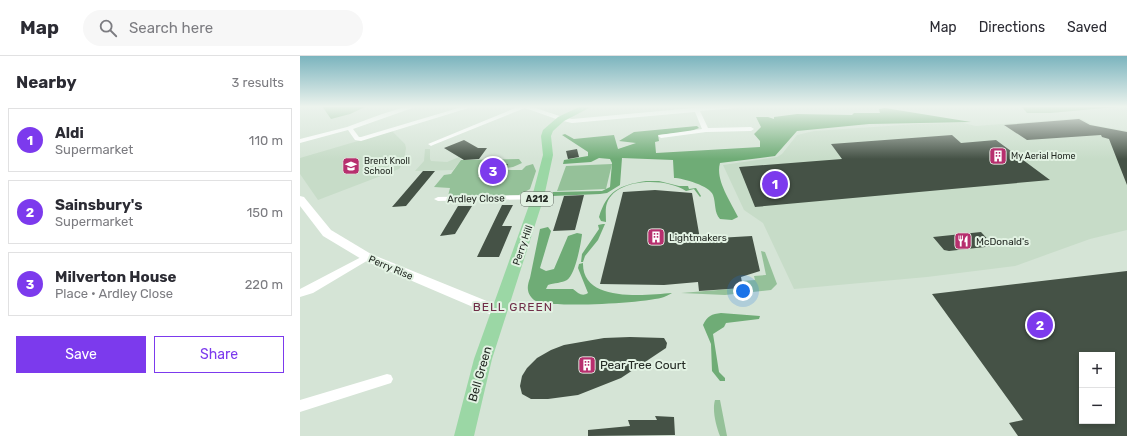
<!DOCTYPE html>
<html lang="en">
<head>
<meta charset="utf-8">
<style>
  :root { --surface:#fff; --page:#f7f7f7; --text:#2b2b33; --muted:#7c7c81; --line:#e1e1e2; --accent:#7c3aed }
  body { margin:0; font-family:Rubik,sans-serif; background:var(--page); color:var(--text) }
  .controls { position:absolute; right:12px; bottom:12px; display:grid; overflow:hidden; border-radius:0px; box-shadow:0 2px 6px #0003 }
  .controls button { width:36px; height:36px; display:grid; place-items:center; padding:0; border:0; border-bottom:1px solid var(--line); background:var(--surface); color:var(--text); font:20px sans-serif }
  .you { position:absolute; left:443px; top:235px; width:14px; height:14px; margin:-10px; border:3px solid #fff; border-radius:50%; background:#1a73e8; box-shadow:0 0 0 6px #1a73e833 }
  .badge { display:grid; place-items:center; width:26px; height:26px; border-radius:50%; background:var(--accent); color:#fff; font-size:13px; font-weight:700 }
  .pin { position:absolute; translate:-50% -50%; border:2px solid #fff; box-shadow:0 1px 4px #0006 }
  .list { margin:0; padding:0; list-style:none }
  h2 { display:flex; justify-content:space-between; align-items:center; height:52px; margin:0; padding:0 16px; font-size:17px }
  h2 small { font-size:13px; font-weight:400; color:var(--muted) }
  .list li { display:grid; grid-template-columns:26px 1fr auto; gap:12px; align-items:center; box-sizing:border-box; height:64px; margin:0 8px 8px; padding:0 8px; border:1px solid var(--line); border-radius:0px }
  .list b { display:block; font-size:15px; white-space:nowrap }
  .list p { margin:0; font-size:13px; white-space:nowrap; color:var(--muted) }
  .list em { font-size:13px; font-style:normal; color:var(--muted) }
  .actions { display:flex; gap:8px; padding:12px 16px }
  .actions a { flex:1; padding:9px 0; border:1px solid var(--accent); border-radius:0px; text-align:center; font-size:14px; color:var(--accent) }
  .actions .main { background:var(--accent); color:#fff }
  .icon { flex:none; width:22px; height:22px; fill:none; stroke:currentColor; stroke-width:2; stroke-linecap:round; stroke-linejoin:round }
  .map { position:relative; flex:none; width:827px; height:380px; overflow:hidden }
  header { display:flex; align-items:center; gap:24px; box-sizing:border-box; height:56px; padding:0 20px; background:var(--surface); border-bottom:1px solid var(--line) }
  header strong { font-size:19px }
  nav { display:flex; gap:22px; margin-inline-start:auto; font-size:14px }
  .search { width:280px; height:36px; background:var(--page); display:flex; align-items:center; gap:10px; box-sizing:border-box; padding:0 14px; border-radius:22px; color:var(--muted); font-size:15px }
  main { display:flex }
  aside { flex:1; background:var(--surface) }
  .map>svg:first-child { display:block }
  .built { fill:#c7dcc8 }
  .green { fill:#95c199 }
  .forest { fill:#6fac76 }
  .building { fill:#455246; fill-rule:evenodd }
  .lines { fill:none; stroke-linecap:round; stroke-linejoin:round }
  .minor { fill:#fff; fill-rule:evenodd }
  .secondary { fill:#fff; fill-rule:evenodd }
  .primary { fill:#9bd7a5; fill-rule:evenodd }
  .labels { text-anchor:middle; stroke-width:4; stroke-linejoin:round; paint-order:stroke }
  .far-poi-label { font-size:9px; fill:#232923; stroke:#e2f2e3; text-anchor:start }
  .shield { fill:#e2f2e3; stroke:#5c655d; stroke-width:1 }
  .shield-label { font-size:9px; font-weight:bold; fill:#232923 }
  .street-label { font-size:10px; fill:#232923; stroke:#e2f2e3 }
  .poi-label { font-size:10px; fill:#232923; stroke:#e2f2e3; text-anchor:start }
  .quarter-label { font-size:12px; letter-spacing:1px; fill:#702d48; stroke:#e2f2e3 }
  .near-poi-label { font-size:12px; fill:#232923; stroke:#e2f2e3; text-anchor:start }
  .near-street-label { font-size:12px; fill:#232923; stroke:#e2f2e3 }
</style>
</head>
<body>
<header>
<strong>Map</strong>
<div class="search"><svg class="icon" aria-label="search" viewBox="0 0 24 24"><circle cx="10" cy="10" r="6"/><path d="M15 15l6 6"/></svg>Search here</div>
<nav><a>Map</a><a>Directions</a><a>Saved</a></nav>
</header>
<main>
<aside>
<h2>Nearby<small>3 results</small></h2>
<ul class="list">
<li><span class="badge">1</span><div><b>Aldi</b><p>Supermarket</p></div><em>110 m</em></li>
<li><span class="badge">2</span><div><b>Sainsbury's</b><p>Supermarket</p></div><em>150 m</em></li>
<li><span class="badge">3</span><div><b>Milverton House</b><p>Place · Ardley Close</p></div><em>220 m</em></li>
</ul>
<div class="actions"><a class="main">Save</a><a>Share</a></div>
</aside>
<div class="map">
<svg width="827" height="380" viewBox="0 0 827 380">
  <rect width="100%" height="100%" fill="#d5e4d6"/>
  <!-- built -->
  <path class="built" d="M780 62 793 69 827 75V174L790 183 715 210 627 221 494 233 463 167 444 154 423 109 477 101 482 98 497 79 514 75 618 68 663 67 676 70Z
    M92 75 105 88 106 92 104 106 99 113 18 144 0 118V102Z
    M125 93H130V103L131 105 147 106 159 101 161 104 153 114 115 115 124 105Z"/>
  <!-- green -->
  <path class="green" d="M22 50H67L50 58 31 63Z
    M721 50H827L750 57H727Z
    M219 103 222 107 213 111 206 112 207 108 184 109 178 121 202 120 205 114H222L226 110 233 108 236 115 230 133 219 139 152 141 148 140 150 132 134 131 144 119 151 118 161 104Z
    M312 108 306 133 257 135 266 110Z
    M461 195 465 196 477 228 471 234 425 239 381 237 443 232 442 225 455 224 454 220 466 219Z
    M415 344H420L427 380H420C416 370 412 354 415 344Z"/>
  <!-- forest -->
  <path class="forest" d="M585 52 671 66 569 68 497 75 475 100 420 107C415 124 431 146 438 161L432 164 420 163C414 157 416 147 413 139 410 130 383 122 374 122L373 104 322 102 320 129 307 137 300 138 252 140 253 136 302 135 310 131 312 107 310 103 299 102 291 106 263 108 264 104 288 100V96L262 79 265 78 274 83 314 79 318 93 336 87 319 85 334 76 397 70 399 72 388 76 358 79 359 85 355 86 356 97 460 91V85L454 78 461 71 456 61H468L474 63V61L497 58 552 59 554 57H580L579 53Z
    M346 125H359L379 130H388L389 133 396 132 401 140 400 141 394 133 386 135C367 122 317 121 307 147 305 152 306 160 306 166L301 165 299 161C307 135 319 129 346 125Z
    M303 168H305L298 184 285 200 283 206H281L282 198 299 173 298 169Z
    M248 171 251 175 240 212 246 215 254 213 268 180 277 177 282 178C281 188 275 219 267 224 262 227 254 227 248 229L246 233H273C278 237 282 241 288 237L278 212 279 208 283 207C282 247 346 239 372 237 370 238 367 240 364 241 348 247 246 253 234 244 226 237 227 230 230 222L240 173Z
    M421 257 460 260 459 263 426 267 424 271 413 278 419 316 425 322V325H420L412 315 411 288 403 269C407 260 412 258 421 257Z"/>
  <!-- building -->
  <path class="building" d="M779 63 790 69 827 76V129L809 83 802 81 801 79 727 84 704 69Z
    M652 79 661 87 696 84 750 124 455 151 439 111 542 103 531 88Z
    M164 84 178 92H187L179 103 164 104 144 92Z
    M277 93 279 101 268 103 266 95Z
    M208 108 201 120H191L182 115 186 109Z
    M123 115H135L106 150 92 151Z
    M355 134 392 137 400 183 452 180 460 215 441 221 443 232 399 235 398 226 364 229 300 228 323 136Z
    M284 139 275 174 253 175 264 140Z
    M202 149H213L202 170H212L199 201H177Z
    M158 150H172L155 178 140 180Z
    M681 176 694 190 649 195 644 194 633 181Z
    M827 215V380H718L709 367 723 364 632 238ZM782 299H812V365H782Z
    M330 281 364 282 367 287 366 292 321 322 278 339 248 343H231L222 338 220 330 222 320 227 312 237 302 251 294 264 289 304 282Z
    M355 360 374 361 375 379 288 380V374L330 370 328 364H357Z"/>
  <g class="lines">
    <!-- minor -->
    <path class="minor" d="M108 50H118L53 73 59 81H61L165 50H175L61 85 55 84 48 74 0 87V83L47 71 82 58Z
      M220 50C238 50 254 60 272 63L415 50H439L436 52 400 55 408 72 451 71 454 73 451 75 406 76 361 82 358 80 359 79 402 73 395 56 272 67 259 64 225 52 133 89 131 90 128 88Z
      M238 139 242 141 241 143 138 145 134 143 138 141Z
      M67 198 70 199 72 201 70 203 13 237 0 241V233Z
      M87 318 91 319 93 323 91 327 0 356V344Z"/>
    <!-- secondary -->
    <path class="secondary" d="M0 140 4 141 31 174 71 198 204 252 206 256 204 260 199 261 194 260 63 204 23 180 0 150Z"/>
    <!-- primary -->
    <path class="primary" d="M281 50H293L264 65 253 75 251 80 253 99 244 141 192 303 174 380H154L174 303 232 141 243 99 241 80 243 74 258 61Z"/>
  </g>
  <!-- sky -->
  <linearGradient id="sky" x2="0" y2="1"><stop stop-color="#7bb4be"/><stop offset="0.49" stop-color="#ecf3ed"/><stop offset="1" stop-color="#ecf3ed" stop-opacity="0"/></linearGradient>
  <rect width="827" height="103" fill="url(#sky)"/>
  <!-- icons -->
  <defs>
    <symbol id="building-square" viewBox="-11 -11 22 22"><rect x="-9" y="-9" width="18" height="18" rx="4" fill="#b72f6e" stroke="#e2f2e3"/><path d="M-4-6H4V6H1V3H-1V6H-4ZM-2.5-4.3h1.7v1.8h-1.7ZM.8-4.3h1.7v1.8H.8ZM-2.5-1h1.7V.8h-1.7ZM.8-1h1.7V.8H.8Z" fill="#fff"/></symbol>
    <symbol id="school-square" viewBox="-11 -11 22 22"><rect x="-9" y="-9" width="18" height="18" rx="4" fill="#b72f6e" stroke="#e2f2e3"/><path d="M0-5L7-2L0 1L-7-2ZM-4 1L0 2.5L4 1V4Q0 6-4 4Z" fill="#fff"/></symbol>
    <symbol id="restaurant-square" viewBox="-11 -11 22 22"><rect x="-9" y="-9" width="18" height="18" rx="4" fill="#b72f6e" stroke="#e2f2e3"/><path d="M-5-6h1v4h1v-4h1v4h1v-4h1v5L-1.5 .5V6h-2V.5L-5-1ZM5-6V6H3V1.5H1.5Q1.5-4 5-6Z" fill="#fff"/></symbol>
  </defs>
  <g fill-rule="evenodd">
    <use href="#building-square" x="688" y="90" width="20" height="20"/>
    <use href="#school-square" x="41" y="100" width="20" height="20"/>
    <use href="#building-square" x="346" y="171" width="20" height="20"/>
    <use href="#restaurant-square" x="653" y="175" width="20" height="20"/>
    <use href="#building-square" x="277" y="299" width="20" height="20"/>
  </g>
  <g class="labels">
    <!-- far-poi labels -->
    <g class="far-poi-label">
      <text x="711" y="103">My Aerial Home</text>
      <text x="64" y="108">Brent Knoll<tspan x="64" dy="10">School</tspan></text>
    </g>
    <!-- shield labels -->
    <rect class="shield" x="221" y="136" width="32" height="14" rx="3"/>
    <g class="shield-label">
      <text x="237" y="146">A212</text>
    </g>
    <!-- street labels -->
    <g class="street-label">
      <text transform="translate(176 142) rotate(-1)" y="4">Ardley Close</text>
      <text transform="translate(222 189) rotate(-71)" y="4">Perry Hill</text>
      <text transform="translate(91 211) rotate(23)" y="4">Perry Rise</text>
    </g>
    <!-- poi labels -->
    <g class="poi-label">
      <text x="369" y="185">Lightmakers</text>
      <text x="676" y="189">McDonald's</text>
    </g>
    <!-- quarter labels -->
    <g class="quarter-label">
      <text x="213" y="255">BELL GREEN</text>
    </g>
    <!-- near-poi labels -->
    <g class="near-poi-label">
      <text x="300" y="313">Pear Tree Court</text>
    </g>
    <!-- near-street labels -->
    <g class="near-street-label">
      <text transform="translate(180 318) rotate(-74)" y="4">Bell Green</text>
    </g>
  </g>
</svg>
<div class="controls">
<button>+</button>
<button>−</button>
</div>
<div class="you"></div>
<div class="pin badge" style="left:475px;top:128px">1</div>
<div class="pin badge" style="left:740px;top:269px">2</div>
<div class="pin badge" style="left:193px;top:115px">3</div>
</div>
</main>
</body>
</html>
